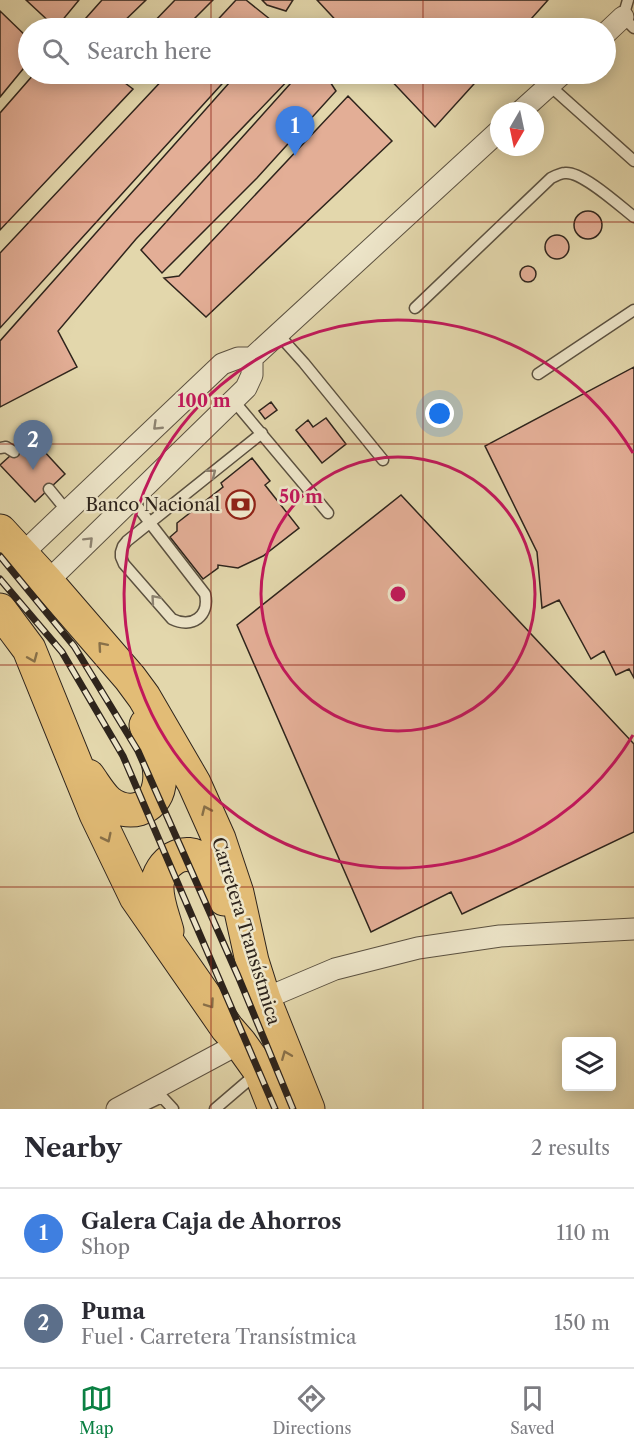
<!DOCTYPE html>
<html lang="en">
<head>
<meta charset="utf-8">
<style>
  :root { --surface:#fff; --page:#f7f7f7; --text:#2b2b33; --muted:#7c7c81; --line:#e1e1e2; --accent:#0b8043 }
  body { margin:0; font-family:"Libre Caslon Text",serif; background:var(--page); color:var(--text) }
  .controls { position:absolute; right:18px; bottom:18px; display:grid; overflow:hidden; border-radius:6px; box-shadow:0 3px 15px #0003 }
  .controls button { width:54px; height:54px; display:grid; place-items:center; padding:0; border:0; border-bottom:2px solid var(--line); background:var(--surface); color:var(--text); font:30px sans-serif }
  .compass { position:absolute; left:490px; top:102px; width:54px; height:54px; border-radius:50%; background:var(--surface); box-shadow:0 3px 15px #0003; rotate:189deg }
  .you { position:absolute; left:440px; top:414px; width:21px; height:21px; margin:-15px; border:4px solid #fff; border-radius:50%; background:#1a73e8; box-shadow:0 0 0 9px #1a73e833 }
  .badge { display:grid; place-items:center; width:39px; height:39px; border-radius:50%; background:var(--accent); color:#fff; font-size:20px; font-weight:700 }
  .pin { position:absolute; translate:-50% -50px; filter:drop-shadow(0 2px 3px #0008) }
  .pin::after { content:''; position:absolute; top:32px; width:21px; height:18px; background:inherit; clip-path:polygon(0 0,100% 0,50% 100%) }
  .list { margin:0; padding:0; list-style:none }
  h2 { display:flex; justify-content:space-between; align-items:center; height:78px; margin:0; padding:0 24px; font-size:26px }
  h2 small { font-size:20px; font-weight:400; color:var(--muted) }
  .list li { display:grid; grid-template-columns:39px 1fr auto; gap:18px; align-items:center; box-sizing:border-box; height:90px; padding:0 24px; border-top:2px solid var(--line) }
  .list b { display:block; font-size:22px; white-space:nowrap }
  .list p { margin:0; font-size:20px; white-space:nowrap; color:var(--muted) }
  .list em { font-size:20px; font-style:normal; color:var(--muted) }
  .icon { flex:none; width:33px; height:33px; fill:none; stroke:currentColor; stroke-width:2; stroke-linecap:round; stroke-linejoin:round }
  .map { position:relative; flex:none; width:634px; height:1109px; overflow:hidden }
  .search { position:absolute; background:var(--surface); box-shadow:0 3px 15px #0003; left:18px; right:18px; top:18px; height:66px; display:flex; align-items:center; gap:15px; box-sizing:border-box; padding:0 21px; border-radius:33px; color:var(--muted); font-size:22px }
  .sheet { height:258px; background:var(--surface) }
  nav { display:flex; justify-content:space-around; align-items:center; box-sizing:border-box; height:84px; border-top:2px solid var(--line); background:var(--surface); font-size:16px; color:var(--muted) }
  nav a { display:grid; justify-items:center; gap:3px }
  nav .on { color:var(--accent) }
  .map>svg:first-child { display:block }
  .building { fill:#e3ae96; stroke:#2e241c; stroke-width:1.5 }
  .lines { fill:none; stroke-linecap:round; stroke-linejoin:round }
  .service-casing { stroke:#5b5140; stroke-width:13 }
  .minor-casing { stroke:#5b5140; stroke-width:23 }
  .primary-casing { stroke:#2e241c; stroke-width:35 }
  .service { stroke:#ede5c9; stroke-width:10 }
  .minor { stroke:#ede5c9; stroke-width:21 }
  .primary { stroke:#e2bc76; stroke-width:33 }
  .rail-casing { stroke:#2e241c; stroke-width:7 }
  .rail { stroke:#ede5c9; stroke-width:4.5; stroke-dasharray:14; stroke-linecap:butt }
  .oneway { stroke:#8e8472 }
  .oneway2 { stroke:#887049 }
  .grid { fill:none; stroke:#8f2418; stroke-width:1.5; stroke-opacity:0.55 }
  .ring { fill:none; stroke:#c2185b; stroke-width:3 }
  .labels { text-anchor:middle; stroke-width:5; stroke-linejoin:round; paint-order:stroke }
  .poi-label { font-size:18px; fill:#2e241c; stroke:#ede5c9; text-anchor:end }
  .street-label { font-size:18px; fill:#2e241c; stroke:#ede5c9 }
  .centre { fill:#c2185b; stroke:#ede5c9; stroke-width:3 }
  .ring-label { font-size:18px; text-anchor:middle; font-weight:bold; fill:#c2185b; stroke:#ede5c9; stroke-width:5; stroke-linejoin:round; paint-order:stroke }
</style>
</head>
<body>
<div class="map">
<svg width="634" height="1109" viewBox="0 0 634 1109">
  <rect width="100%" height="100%" fill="#e3d7ac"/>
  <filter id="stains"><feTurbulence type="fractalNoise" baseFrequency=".00333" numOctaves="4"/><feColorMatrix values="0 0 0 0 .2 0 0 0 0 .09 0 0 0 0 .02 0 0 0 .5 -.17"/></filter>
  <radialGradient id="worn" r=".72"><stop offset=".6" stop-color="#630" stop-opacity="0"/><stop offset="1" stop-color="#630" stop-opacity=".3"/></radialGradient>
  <!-- building -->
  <path class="building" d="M26 0H79L56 28Z
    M102 0H146L117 28H79L78 27Z
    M175 0H213L185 28H148Z
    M236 0H246L276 24 272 28H210Z
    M262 0H293L286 11 267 5Z
    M317 0H548L523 28H343Z
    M0 11 28 38V63L0 97Z
    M34 74H113L133 89 0 230V113Z
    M168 74H231L0 328V253Z
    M237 74H294L136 239 58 331 77 367 0 407V341Z
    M299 74H325L336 91 257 178 162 273 141 250Z
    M385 74H483L435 127Z
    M348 96 392 141 206 317 164 278 179 276Z
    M574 225a14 14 0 1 1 28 0a14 14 0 1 1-28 0Z
    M545 247a12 12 0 1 1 24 0a12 12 0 1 1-24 0Z
    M520 274a8 8 0 1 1 16 0a8 8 0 1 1-16 0Z
    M634 367V678L629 669 616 675 604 651 591 659 559 600 542 608 537 552 485 446Z
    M271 402 277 410 265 419 259 411Z
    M326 418 346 444 322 463 296 430 308 420 313 427Z
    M31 437 65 474 35 502 0 465Z
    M252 458 270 481 265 485 299 528 263 556 238 568 218 565V568L203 579 170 537 177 531V523L223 487 221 483Z
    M401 495 634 744V832L462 914 451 892 371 932 237 625Z"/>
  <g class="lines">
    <defs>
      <path id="service" d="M628 0 623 17 634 28
        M549 85 634 161
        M415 308 551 178C555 176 561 173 565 173 582 171 620 206 634 217
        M278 334 304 363 383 460
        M538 374 634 310
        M233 400 328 513
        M0 448 6 447 14 452
        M49 489 67 511
        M132 499 150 523 205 594C210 616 192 629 172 619L124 564 121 557V552L123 546 127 541 262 433
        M142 1109 143 1106 162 1097 173 1109
        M215 1109 257 1073"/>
      <path id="minor" d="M606 33 623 17
        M521 111 562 74
        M22 554 222 364 238 358H252L499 131
        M47 582 246 388 252 375V358
        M264 999 335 969 418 948 500 936 634 929
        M117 1109 240 1043"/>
      <path id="primary" d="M0 531 47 582 130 678 144 697 194 783 219 839 237 893 252 961 264 999 308 1109
        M0 610 29 649 96 814 136 897 227 1028 240 1043 260 1071 275 1109
        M88 776C94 784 100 795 108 802 127 817 155 811 159 785 163 765 152 744 146 725
        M167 931C163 916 156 900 157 885 159 863 185 843 204 862 214 872 219 886 224 899"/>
    </defs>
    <!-- service casing -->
    <use href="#service" class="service-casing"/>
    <!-- minor casing -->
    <use href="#minor" class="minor-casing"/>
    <!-- primary casing -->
    <use href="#primary" class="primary-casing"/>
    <!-- service -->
    <use href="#service" class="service"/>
    <!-- minor -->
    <use href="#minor" class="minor"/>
    <!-- primary -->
    <use href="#primary" class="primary"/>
    <defs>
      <path id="rail" d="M0 556 74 646 138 751 238 976 293 1109
        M0 579 62 652 123 756 275 1109"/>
    </defs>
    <!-- rail casing -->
    <use href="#rail" class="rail-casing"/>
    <!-- rail -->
    <use href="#rail" class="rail"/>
  </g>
  <!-- one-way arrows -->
  <defs><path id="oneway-chevron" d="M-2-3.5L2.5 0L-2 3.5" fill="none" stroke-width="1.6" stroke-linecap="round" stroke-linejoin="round" transform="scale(1.5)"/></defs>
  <g class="oneway">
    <use href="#oneway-chevron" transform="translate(157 426) rotate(136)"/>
    <use href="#oneway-chevron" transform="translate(212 473) rotate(-38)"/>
    <use href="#oneway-chevron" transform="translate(89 541) rotate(-45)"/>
    <use href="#oneway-chevron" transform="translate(155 599) rotate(-131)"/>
  </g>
  <g class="oneway2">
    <use href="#oneway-chevron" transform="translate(102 646) rotate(-131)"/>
    <use href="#oneway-chevron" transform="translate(33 658) rotate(67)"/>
    <use href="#oneway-chevron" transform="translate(206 810) rotate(-114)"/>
    <use href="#oneway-chevron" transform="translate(107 838) rotate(64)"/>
    <use href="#oneway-chevron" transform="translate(210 1004) rotate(55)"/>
    <use href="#oneway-chevron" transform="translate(286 1055) rotate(-112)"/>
  </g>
  <!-- grid -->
  <path class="grid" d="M211 0V28M423 0V28M211 74V1109M423 74V1109M0 222H634M0 444H634M0 665H634M0 887H634"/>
  <!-- distance rings -->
  <g class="ring">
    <circle cx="398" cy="594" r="137"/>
    <path d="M633 735A274 274 0 1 1 633 453"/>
  </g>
  <!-- icons -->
  <defs>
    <symbol id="bank-ring" viewBox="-11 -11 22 22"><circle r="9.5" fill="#ede5c9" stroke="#8f2418" stroke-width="1.5"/><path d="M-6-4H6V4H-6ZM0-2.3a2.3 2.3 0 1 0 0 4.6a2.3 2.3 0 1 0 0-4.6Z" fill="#8f2418"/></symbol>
  </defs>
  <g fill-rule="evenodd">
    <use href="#bank-ring" x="224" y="488" width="33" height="33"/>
  </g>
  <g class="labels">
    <!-- poi labels -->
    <g class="poi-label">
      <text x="220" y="511">Banco Nacional</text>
    </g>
    <!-- street labels -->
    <g class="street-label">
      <text transform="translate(246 931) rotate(73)" y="6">Carretera Transístmica</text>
    </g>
  </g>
  <circle cx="398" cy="594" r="9" class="centre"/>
  <g class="ring-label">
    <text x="204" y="407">100 m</text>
    <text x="301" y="503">50 m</text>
  </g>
  <rect width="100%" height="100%" filter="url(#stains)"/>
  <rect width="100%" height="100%" fill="url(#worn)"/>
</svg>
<div class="controls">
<button><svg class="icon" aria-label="layers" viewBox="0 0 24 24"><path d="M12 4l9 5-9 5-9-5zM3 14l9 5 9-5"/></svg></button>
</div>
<svg class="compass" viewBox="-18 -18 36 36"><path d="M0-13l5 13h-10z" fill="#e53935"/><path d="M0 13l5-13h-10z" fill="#7c7c81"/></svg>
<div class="you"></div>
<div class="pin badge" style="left:295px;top:156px;background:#3f7fe0">1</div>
<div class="pin badge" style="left:33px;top:470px;background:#5c6f8a">2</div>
<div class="search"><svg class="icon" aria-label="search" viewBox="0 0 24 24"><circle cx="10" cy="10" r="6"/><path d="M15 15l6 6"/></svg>Search here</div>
</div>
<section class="sheet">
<h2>Nearby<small>2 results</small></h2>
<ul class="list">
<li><span class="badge" style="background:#3f7fe0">1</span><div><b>Galera Caja de Ahorros</b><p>Shop</p></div><em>110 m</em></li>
<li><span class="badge" style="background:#5c6f8a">2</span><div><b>Puma</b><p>Fuel · Carretera Transístmica</p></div><em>150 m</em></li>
</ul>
</section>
<nav>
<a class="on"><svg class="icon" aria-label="map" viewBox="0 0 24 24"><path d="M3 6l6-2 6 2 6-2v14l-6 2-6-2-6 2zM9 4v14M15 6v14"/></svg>Map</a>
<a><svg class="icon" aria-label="directions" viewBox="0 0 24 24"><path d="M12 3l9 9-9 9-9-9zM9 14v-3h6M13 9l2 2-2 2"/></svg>Directions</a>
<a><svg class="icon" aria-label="saved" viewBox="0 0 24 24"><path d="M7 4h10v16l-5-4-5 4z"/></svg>Saved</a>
</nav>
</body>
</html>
